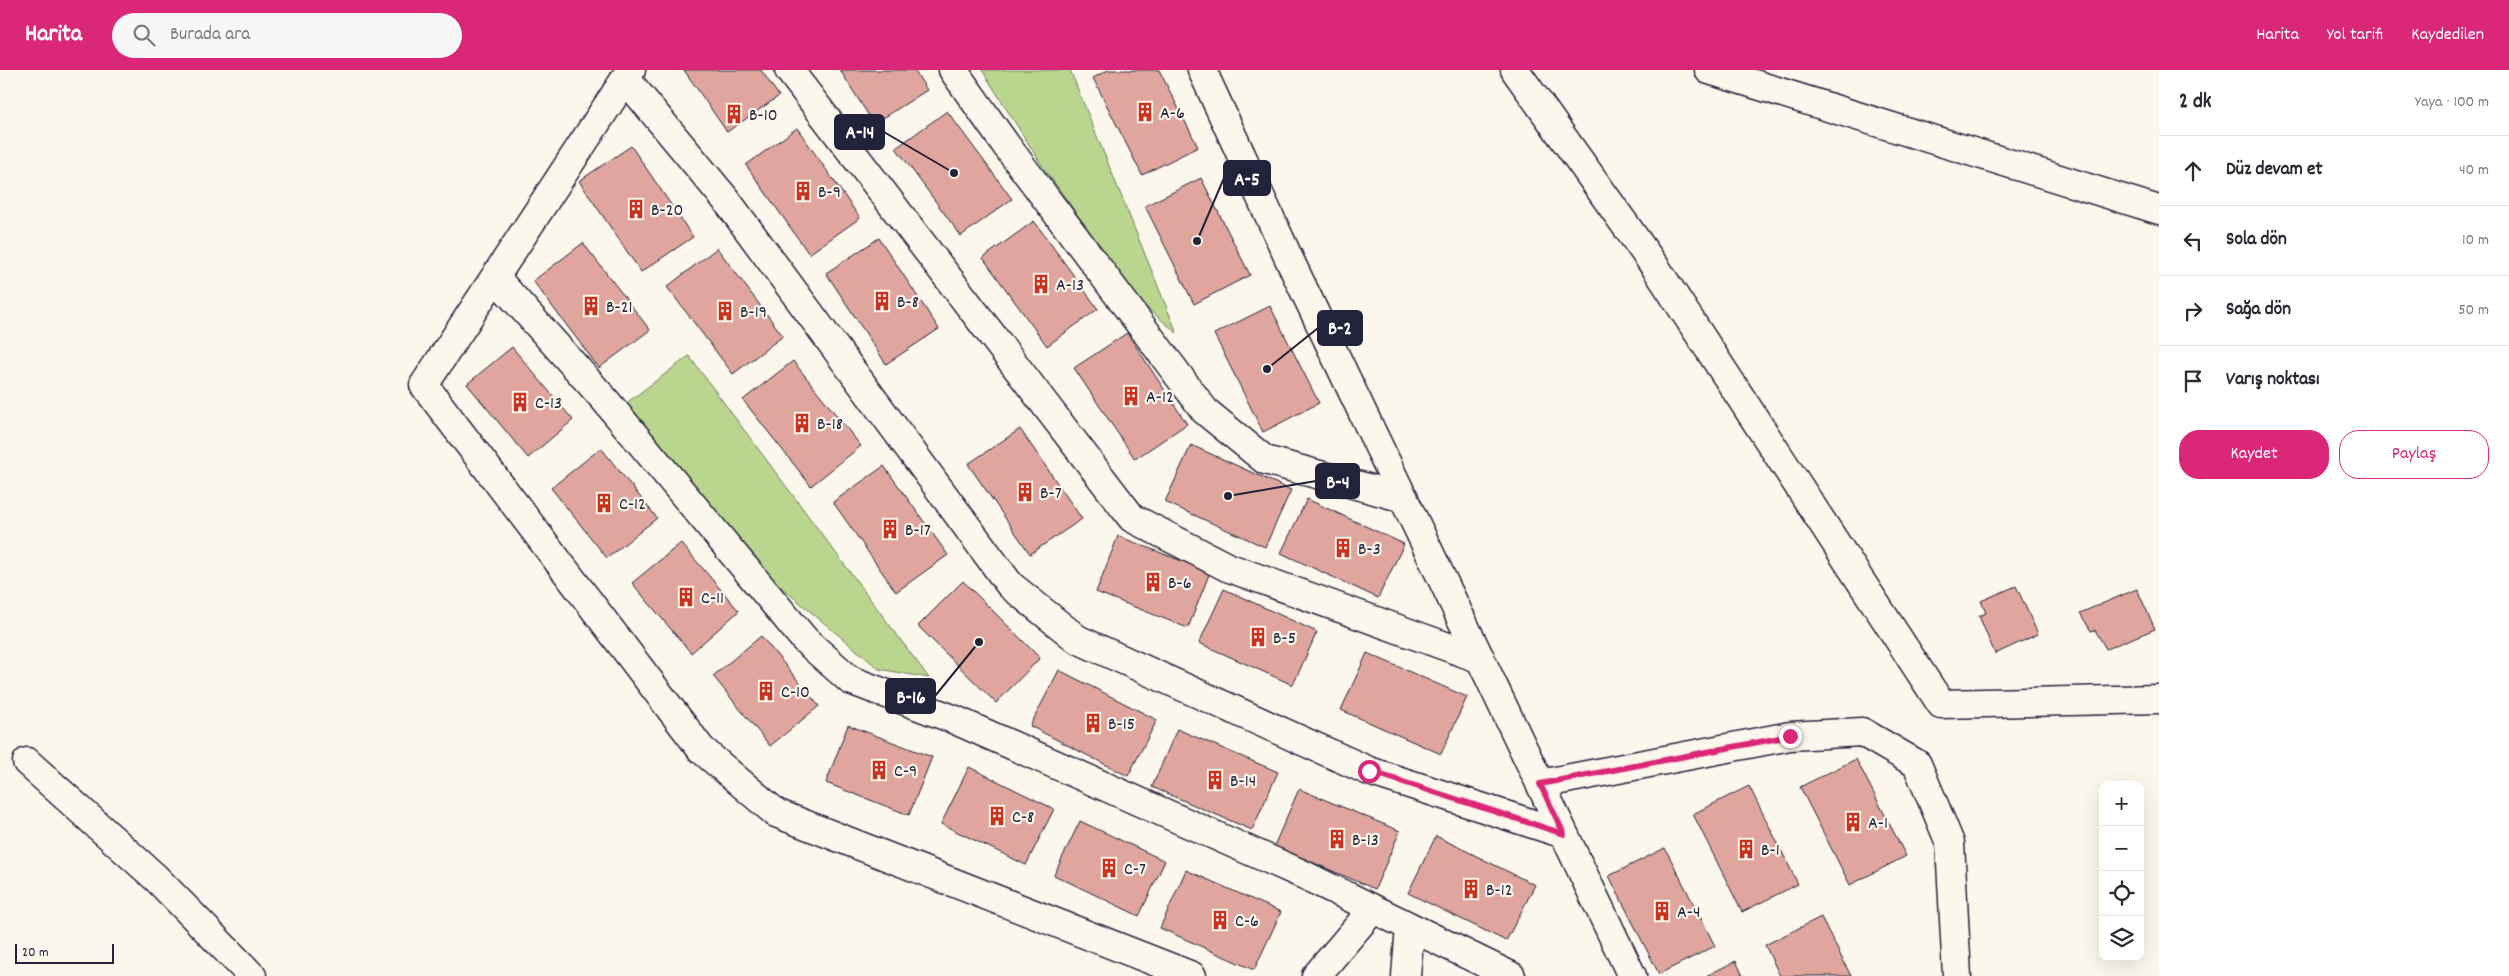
<!DOCTYPE html>
<html lang="tr">
<head>
<meta charset="utf-8">
<style>
  :root { --surface:#fff; --page:#f7f7f7; --text:#2b2b33; --muted:#7c7c81; --line:#e1e1e2; --accent:#db2777 }
  body { margin:0; font-family:Dekko,sans-serif; background:var(--page); color:var(--text) }
  .controls { position:absolute; right:15px; bottom:15px; display:grid; overflow:hidden; border-radius:10px; box-shadow:0 5px 20px #0002 }
  .controls button { width:45px; height:45px; display:grid; place-items:center; padding:0; border:0; border-bottom:1px solid var(--line); background:var(--surface); color:var(--text); font:25px sans-serif }
  .scale { position:absolute; left:15px; bottom:12px; width:99px; box-sizing:border-box; padding-left:5px; border:2px solid #22223b; border-top:0; font-size:14px; line-height:18px; white-space:nowrap; color:#22223b; -webkit-text-stroke:4px #fbf7ec; paint-order:stroke }
  .stop { position:absolute; width:15px; height:15px; margin:-11px; border:4px solid #db2777; border-radius:50%; background:#fff }
  .stop.end { background:#db2777; border-color:#fff; box-shadow:0 1px 5px #0008 }
  .list { margin:0; padding:0; list-style:none }
  h2 { display:flex; justify-content:space-between; align-items:center; height:65px; margin:0; padding:0 20px; font-size:21px }
  h2 small { font-size:16px; font-weight:400; color:var(--muted) }
  .list li { display:grid; grid-template-columns:32px 1fr auto; gap:15px; align-items:center; box-sizing:border-box; height:70px; padding:0 20px; border-top:1px solid var(--line) }
  .list b { display:block; font-size:19px; white-space:nowrap }
  .list em { font-size:16px; font-style:normal; color:var(--muted) }
  .actions { display:flex; gap:10px; padding:15px 20px }
  .actions a { flex:1; padding:11px 0; border:1px solid var(--accent); border-radius:20px; text-align:center; font-size:18px; color:var(--accent) }
  .actions .main { background:var(--accent); color:#fff }
  .icon { flex:none; width:28px; height:28px; fill:none; stroke:currentColor; stroke-width:2; stroke-linecap:round; stroke-linejoin:round }
  .map { position:relative; flex:none; width:2159px; height:906px; overflow:hidden }
  header { display:flex; align-items:center; gap:30px; box-sizing:border-box; height:70px; padding:0 25px; background:var(--accent); color:#fff }
  header strong { font-size:24px }
  nav { display:flex; gap:28px; margin-inline-start:auto; font-size:18px }
  .search { width:350px; height:45px; background:var(--page); display:flex; align-items:center; gap:12px; box-sizing:border-box; padding:0 18px; border-radius:28px; color:var(--muted); font-size:19px }
  main { display:flex }
  aside { flex:1; background:var(--surface) }
  .map>svg:first-child { display:block }
  .green { fill:#bad58d; stroke:#6e7c64 }
  .building { fill:#e0a69e; stroke:#22223b }
  .lines { fill:none; stroke-linecap:round; stroke-linejoin:round }
  .minor-casing { stroke:#22223b; stroke-width:31 }
  .minor { stroke:#fbf7ec; stroke-width:28 }
  .route { stroke:#db2777; stroke-width:6 }
  .labels { text-anchor:middle; stroke-width:4.5; stroke-linejoin:round; paint-order:stroke }
  .poi-label { font-size:18px; fill:#22223b; stroke:#fbf7ec; text-anchor:start }
  .leader { fill:none; stroke:#22223b; stroke-width:2 }
  .callout-dot { fill:#22223b; stroke:#fbf7ec; stroke-width:2 }
  .callout { fill:#22223b; stroke:#22223b; stroke-width:2 }
  .callout-label { font-size:19px; text-anchor:middle; font-weight:bold; fill:#fff }
</style>
</head>
<body>
<header>
<strong>Harita</strong>
<div class="search"><svg class="icon" aria-label="search" viewBox="0 0 24 24"><circle cx="10" cy="10" r="6"/><path d="M15 15l6 6"/></svg>Burada ara</div>
<nav><a>Harita</a><a>Yol tarifi</a><a>Kaydedilen</a></nav>
</header>
<main>
<div class="map">
<svg width="2159" height="906" viewBox="0 0 2159 906">
  <rect width="100%" height="100%" fill="#fbf7ec"/>
  <filter id="ink" filterUnits="userSpaceOnUse"><feTurbulence type="fractalNoise" baseFrequency=".02" numOctaves="2"/><feDisplacementMap in="SourceGraphic" scale="10" xChannelSelector="R" yChannelSelector="G"/><feConvolveMatrix kernelMatrix="1 2 1 2 8 2 1 2 1" color-interpolation-filters="sRGB"/></filter>
  <g filter="url(#ink)">
    <!-- green -->
    <path class="green" d="M982 0H1070L1177 263 1141 233 1043 97Z
      M689 286 929 608 879 599 757 497 625 334Z"/>
    <!-- building -->
    <path class="building" d="M684 0H761L779 26 727 62Z
      M840 0H914L927 20 874 54Z
      M1108 0H1159L1198 77 1142 105 1093 8Z
      M947 41 1012 129 961 166 896 78Z
      M797 58 860 148 809 184 746 95Z
      M631 76 693 167 641 202 579 111Z
      M1201 108 1250 205 1194 234 1145 136Z
      M1034 151 1098 239 1047 276 983 188Z
      M879 168 939 259 886 294 826 203Z
      M583 173 650 260 599 298 533 211Z
      M717 178 783 266 733 304 667 217Z
      M1270 236 1319 333 1263 362 1214 264Z
      M1127 263 1187 354 1135 389 1074 298Z
      M512 277 573 350 528 388 467 314Z
      M793 291 861 376 811 416 743 330Z
      M1020 359 1082 449 1030 484 968 394Z
      M1191 375 1291 420 1265 477 1165 432Z
      M601 378 657 448 607 488 551 418Z
      M884 396 948 485 896 522 833 432Z
      M1307 429 1404 474 1378 528 1281 483Z
      M1118 466 1210 502 1188 558 1096 522Z
      M681 473 739 541 691 583 632 513Z
      M963 511 1040 588 996 633 918 556Z
      M2016 516 2038 564 1995 584 1979 546 1986 543 1981 531Z
      M1224 519 1317 562 1293 615 1199 573Z
      M2137 519 2155 559 2106 579 2095 560 2091 561 2080 543Z
      M761 566 819 636 770 676 713 606Z
      M1367 583 1467 627 1441 684 1341 640Z
      M1059 600 1157 650 1128 706 1030 656Z
      M848 655 932 687 909 745 826 713Z
      M1177 659 1278 702 1252 760 1152 717Z
      M1856 689 1906 786 1850 815 1800 717Z
      M969 697 1054 739 1026 795 941 754Z
      M1749 716 1798 814 1742 842 1693 744Z
      M1299 719 1400 761 1375 819 1274 776Z
      M1080 751 1165 791 1139 846 1054 805Z
      M1436 766 1535 815 1506 871 1408 823Z
      M1665 778 1715 876 1659 904 1609 806Z
      M1186 800 1281 842 1254 900 1160 858Z
      M1821 847 1851 906H1780L1765 875Z
      M1736 891 1743 906H1706Z"/>
    <g class="lines">
      <defs>
        <path id="minor" d="M631 0 424 315 701 679 776 743 1192 906
          M789 0 1132 448 1227 497 1481 589
          M953 0 1006 75 1205 341 1265 390 1404 428
          M1202 0 1291 193 1632 906
          M1515 0 1656 198 1941 634 2159 629
          M1709 0 2159 140
          M625 8 727 131 1010 515 1077 569 1369 701 1564 764
          M495 207 605 330 805 570 850 610 953 649 1302 804 1511 906
          M27 692 156 808 252 906
          M1540 714 1790 666 1862 662 1917 694 1950 773 1957 906
          M1316 906 1373 839
          M1406 906 1410 857"/>
      </defs>
      <!-- minor casing -->
      <use href="#minor" class="minor-casing"/>
      <!-- minor -->
      <use href="#minor" class="minor"/>
    </g>
  </g>
  <g class="lines" filter="url(#ink)">
    <!-- route -->
    <path class="route" d="M1369 701 1564 764 1540 714 1790 666"/>
  </g>
  <!-- icons -->
  <defs>
    <symbol id="building-bare" viewBox="-9 -9 18 18"><path d="M-4-6H4V6H1V3H-1V6H-4ZM-2.5-4.3h1.7v1.8h-1.7ZM.8-4.3h1.7v1.8H.8ZM-2.5-1h1.7V.8h-1.7ZM.8-1h1.7V.8H.8Z" fill="#c8321e" stroke="#fbf7ec" stroke-width="2.5" paint-order="stroke"/></symbol>
  </defs>
  <g fill-rule="evenodd">
    <use href="#building-bare" x="1131" y="28" width="28" height="28"/>
    <use href="#building-bare" x="720" y="30" width="28" height="28"/>
    <use href="#building-bare" x="789" y="107" width="28" height="28"/>
    <use href="#building-bare" x="622" y="125" width="28" height="28"/>
    <use href="#building-bare" x="1027" y="200" width="28" height="28"/>
    <use href="#building-bare" x="868" y="217" width="28" height="28"/>
    <use href="#building-bare" x="577" y="222" width="28" height="28"/>
    <use href="#building-bare" x="711" y="227" width="28" height="28"/>
    <use href="#building-bare" x="1117" y="312" width="28" height="28"/>
    <use href="#building-bare" x="506" y="318" width="28" height="28"/>
    <use href="#building-bare" x="788" y="339" width="28" height="28"/>
    <use href="#building-bare" x="1011" y="408" width="28" height="28"/>
    <use href="#building-bare" x="590" y="419" width="28" height="28"/>
    <use href="#building-bare" x="876" y="445" width="28" height="28"/>
    <use href="#building-bare" x="1329" y="464" width="28" height="28"/>
    <use href="#building-bare" x="1139" y="498" width="28" height="28"/>
    <use href="#building-bare" x="672" y="513" width="28" height="28"/>
    <use href="#building-bare" x="1244" y="553" width="28" height="28"/>
    <use href="#building-bare" x="752" y="607" width="28" height="28"/>
    <use href="#building-bare" x="1079" y="639" width="28" height="28"/>
    <use href="#building-bare" x="865" y="686" width="28" height="28"/>
    <use href="#building-bare" x="1201" y="696" width="28" height="28"/>
    <use href="#building-bare" x="983" y="732" width="28" height="28"/>
    <use href="#building-bare" x="1839" y="738" width="28" height="28"/>
    <use href="#building-bare" x="1323" y="755" width="28" height="28"/>
    <use href="#building-bare" x="1732" y="765" width="28" height="28"/>
    <use href="#building-bare" x="1095" y="784" width="28" height="28"/>
    <use href="#building-bare" x="1457" y="805" width="28" height="28"/>
    <use href="#building-bare" x="1648" y="827" width="28" height="28"/>
    <use href="#building-bare" x="1206" y="836" width="28" height="28"/>
  </g>
  <g class="labels">
    <!-- poi labels -->
    <g class="poi-label">
      <text x="1160" y="48">A-6</text>
      <text x="749" y="50">B-10</text>
      <text x="818" y="127">B-9</text>
      <text x="651" y="145">B-20</text>
      <text x="1056" y="220">A-13</text>
      <text x="897" y="237">B-8</text>
      <text x="606" y="242">B-21</text>
      <text x="740" y="247">B-19</text>
      <text x="1146" y="332">A-12</text>
      <text x="535" y="338">C-13</text>
      <text x="817" y="359">B-18</text>
      <text x="1040" y="428">B-7</text>
      <text x="619" y="439">C-12</text>
      <text x="905" y="465">B-17</text>
      <text x="1358" y="484">B-3</text>
      <text x="1168" y="518">B-6</text>
      <text x="701" y="533">C-11</text>
      <text x="1273" y="573">B-5</text>
      <text x="781" y="627">C-10</text>
      <text x="1108" y="659">B-15</text>
      <text x="894" y="706">C-9</text>
      <text x="1230" y="716">B-14</text>
      <text x="1012" y="752">C-8</text>
      <text x="1868" y="758">A-1</text>
      <text x="1352" y="775">B-13</text>
      <text x="1761" y="785">B-1</text>
      <text x="1124" y="804">C-7</text>
      <text x="1486" y="825">B-12</text>
      <text x="1677" y="847">A-4</text>
      <text x="1235" y="856">C-6</text>
    </g>
  </g>
  <!-- callouts -->
  <path class="leader" d="M954 103L884 62M1197 171L1224 108M1267 299L1318 258M1228 426L1316 411M979 572L935 626"/>
  <g class="callout-dot">
    <circle cx="954" cy="103" r="5"/>
    <circle cx="1197" cy="171" r="5"/>
    <circle cx="1267" cy="299" r="5"/>
    <circle cx="1228" cy="426" r="5"/>
    <circle cx="979" cy="572" r="5"/>
  </g>
  <g class="callout">
    <rect x="835" y="45" width="49" height="34" rx="5"/>
    <rect x="1224" y="91" width="46" height="34" rx="5"/>
    <rect x="1318" y="241" width="44" height="34" rx="5"/>
    <rect x="1316" y="394" width="43" height="34" rx="5"/>
    <rect x="886" y="609" width="49" height="34" rx="5"/>
  </g>
  <g class="callout-label">
    <text x="860" y="68">A-14</text>
    <text x="1247" y="115">A-5</text>
    <text x="1340" y="264">B-2</text>
    <text x="1338" y="418">B-4</text>
    <text x="911" y="633">B-16</text>
  </g>
</svg>
<div class="controls">
<button>+</button>
<button>−</button>
<button><svg class="icon" aria-label="locate" viewBox="0 0 24 24"><circle cx="12" cy="12" r="6"/><path d="M12 2v4M12 18v4M2 12h4M18 12h4"/></svg></button>
<button><svg class="icon" aria-label="layers" viewBox="0 0 24 24"><path d="M12 4l9 5-9 5-9-5zM3 14l9 5 9-5"/></svg></button>
</div>
<div class="scale">20 m</div>
<div class="stop" style="left:1369px;top:701px"></div>
<div class="stop end" style="left:1790px;top:666px"></div>
</div>
<aside>
<h2>2 dk<small>Yaya · 100 m</small></h2>
<ul class="list">
<li><svg class="icon" aria-label="ahead" viewBox="0 0 24 24"><path d="M12 20V5M6 11l6-6 6 6"/></svg><div><b>Düz devam et</b></div><em>40 m</em></li>
<li><svg class="icon" aria-label="left" viewBox="0 0 24 24"><path d="M17 20v-9H6M10 6l-5 5 5 5"/></svg><div><b>Sola dön</b></div><em>10 m</em></li>
<li><svg class="icon" aria-label="right" viewBox="0 0 24 24"><path d="M7 20v-9h11M14 6l5 5-5 5"/></svg><div><b>Sağa dön</b></div><em>50 m</em></li>
<li><svg class="icon" aria-label="arrive" viewBox="0 0 24 24"><path d="M6 21V4h12l-3 4 3 4H6"/></svg><div><b>Varış noktası</b></div></li>
</ul>
<div class="actions"><a class="main">Kaydet</a><a>Paylaş</a></div>
</aside>
</main>
</body>
</html>
